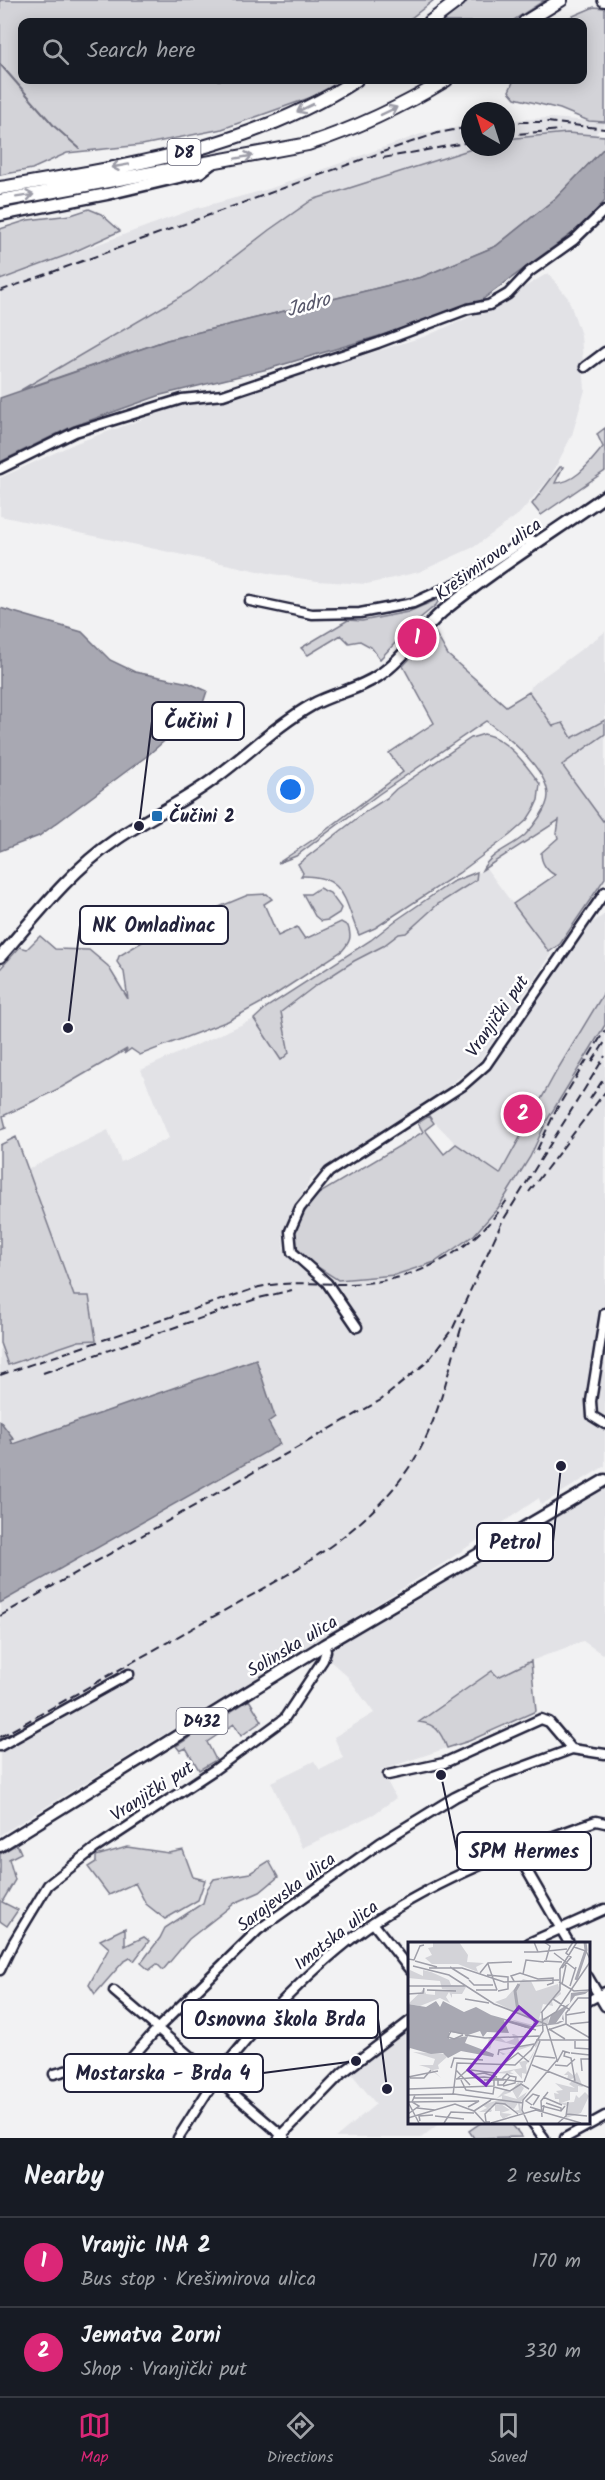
<!DOCTYPE html>
<html lang="en">
<head>
<meta charset="utf-8">
<style>
  :root { --surface:#171b24; --page:#20242c; --text:#f1f3f6; --muted:#9ea1a6; --line:#363941; --accent:#db2777 }
  body { margin:0; font-family:Kalam,sans-serif; background:var(--page); color:var(--text) }
  .compass { position:absolute; left:461px; top:102px; width:54px; height:54px; border-radius:50%; background:var(--surface); box-shadow:0 3px 15px #0003; rotate:321deg }
  .you { position:absolute; left:291px; top:790px; width:21px; height:21px; margin:-15px; border:4px solid #fff; border-radius:50%; background:#1a73e8; box-shadow:0 0 0 9px #1a73e833 }
  .badge { display:grid; place-items:center; width:39px; height:39px; border-radius:50%; background:var(--accent); color:#fff; font-size:20px; font-weight:700 }
  .pin { position:absolute; translate:-50% -50%; border:3px solid #fff; box-shadow:0 2px 6px #0006 }
  .list { margin:0; padding:0; list-style:none }
  h2 { display:flex; justify-content:space-between; align-items:center; height:78px; margin:0; padding:0 24px; font-size:26px }
  h2 small { font-size:20px; font-weight:400; color:var(--muted) }
  .list li { display:grid; grid-template-columns:39px 1fr auto; gap:18px; align-items:center; box-sizing:border-box; height:90px; padding:0 24px; border-top:2px solid var(--line) }
  .list b { display:block; font-size:22px; white-space:nowrap }
  .list p { margin:0; font-size:20px; white-space:nowrap; color:var(--muted) }
  .list em { font-size:20px; font-style:normal; color:var(--muted) }
  .icon { flex:none; width:33px; height:33px; fill:none; stroke:currentColor; stroke-width:2; stroke-linecap:round; stroke-linejoin:round }
  .map { position:relative; flex:none; width:605px; height:2138px; overflow:hidden }
  .search { position:absolute; background:var(--surface); box-shadow:0 3px 15px #0003; left:18px; right:18px; top:18px; height:66px; display:flex; align-items:center; gap:15px; box-sizing:border-box; padding:0 21px; border-radius:12px; color:var(--muted); font-size:22px }
  .sheet { height:258px; background:var(--surface) }
  nav { display:flex; justify-content:space-around; align-items:center; box-sizing:border-box; height:84px; border-top:2px solid var(--line); background:var(--surface); font-size:16px; color:var(--muted) }
  nav a { display:grid; justify-items:center; gap:3px }
  nav .on { color:var(--accent) }
  .map>svg:first-child { display:block }
  .built { fill:#e2e2e6 }
  .green { fill:#d3d3d8; stroke:#7a7a8a; stroke-width:1.5 }
  .water { fill:#a8a8b2; stroke:#727282; stroke-width:1.5 }
  .lines { fill:none; stroke-linecap:round; stroke-linejoin:round }
  .stream { stroke:#727282; stroke-width:2 }
  .minor-casing { stroke:#22223b; stroke-width:13 }
  .major-casing { stroke:#22223b; stroke-width:15 }
  .highway-casing { stroke:#22223b; stroke-width:16 }
  .minor { stroke:#fff; stroke-width:8 }
  .major { stroke:#fff; stroke-width:10 }
  .highway { stroke:#fff; stroke-width:12 }
  .rail { stroke:#22223b; stroke-width:2; stroke-dasharray:9 4.5; stroke-linecap:butt }
  .oneway { stroke:#9c9ca7 }
  .poi-dot { fill:#1f6fb2; stroke:#fff; stroke-width:2 }
  .labels { text-anchor:middle; stroke-width:5; stroke-linejoin:round; paint-order:stroke }
  .shield { fill:#fff; stroke:#646476; stroke-width:1.5 }
  .shield-label { font-size:16px; font-weight:bold; fill:#22223b }
  .street-label { font-size:18px; fill:#22223b; stroke:#fff }
  .poi-label { font-size:18px; font-weight:bold; fill:#22223b; stroke:#fff; text-anchor:start }
  .water-label { font-size:20px; font-style:italic; fill:#58586b; stroke:#fff }
  .inset-river { fill:none; stroke:#a8a8b2; stroke-width:3 }
  .inset-road { fill:none; stroke:#9f9fa9; stroke-width:1.5 }
  .view { fill:#7b2cbf; fill-opacity:0.15; stroke:#7b2cbf; stroke-width:3 }
  .inset-edge { fill:none; stroke:#22223b; stroke-width:3 }
  .leader { fill:none; stroke:#22223b; stroke-width:2 }
  .callout-dot { fill:#22223b; stroke:#fff; stroke-width:2 }
  .callout { fill:#fff; stroke:#22223b; stroke-width:2 }
  .callout-label { font-size:20px; text-anchor:middle; font-weight:bold; fill:#22223b }
</style>
</head>
<body>
<div class="map">
<svg width="605" height="2138" viewBox="0 0 605 2138">
  <rect width="100%" height="100%" fill="#f2f2f3"/>
  <filter id="ink" filterUnits="userSpaceOnUse"><feTurbulence type="fractalNoise" baseFrequency=".0167" numOctaves="2"/><feDisplacementMap in="SourceGraphic" scale="12" xChannelSelector="R" yChannelSelector="G"/><feConvolveMatrix kernelMatrix="1 2 1 2 8 2 1 2 1" color-interpolation-filters="sRGB"/></filter>
  <g filter="url(#ink)">
    <!-- built -->
    <path class="built" d="M550 118 605 122V124L594 135 567 133 506 139V120Z
      M470 125V147H478L312 200 269 230 190 291 21 390 0 398V280L194 209 269 189 421 134Z
      M548 273 568 298 581 335 585 390 572 435 550 478 519 514 474 547 419 572 367 584 317 581 273 574 0 516V478L76 443 174 408 268 385 426 336 488 309Z
      M605 632V720L572 738 553 726 529 692 532 685Z
      M605 734V819L603 821 562 765Z
      M486 868 551 955 478 1063 436 1096 344 1155 311 1179 293 1209 283 1236 284 1248 289 1258 309 1273 338 1280 414 1270 452 1252 474 1235 530 1157 547 1120 605 1025V1466L541 1505 539 1498 447 1561 0 1835V1603L280 1444 268 1421 275 1417 256 1359 13 1444 11 1440 14 1439 0 1421V1343L8 1365 79 1341 96 1340 74 1296 28 1169 108 1130 121 1162 169 1138 141 1070 254 1019Z
      M605 914V991L556 1072 500 1175 456 1144 429 1116 491 1064 589 925Z
      M605 1489V1652L602 1654 583 1641 531 1661 498 1677 491 1671 420 1721 431 1723 441 1732 447 1748 381 1770 396 1798 374 1814 302 1848 271 1782 314 1761 320 1770 343 1758 334 1737 374 1713 347 1676 321 1653Z
      M410 2029V2122H441L421 2138H335L376 2104 351 2073Z"/>
    <!-- green -->
    <path class="green" d="M0 0H434L406 22H22V80H341L326 92 222 129 142 145 67 153 32 169 0 175Z
      M469 0H545L511 22H442Z
      M594 7 605 8V122L589 121 560 109 515 98 509 91 514 80H582V22H559Z
      M567 133 605 136V147L556 198 496 246 422 277 167 340 21 390 190 291 269 230 312 200 478 147H506V139Z
      M89 209 101 214 120 231 67 255 0 280V229L28 220 71 215Z
      M605 428V471L541 515 532 504 560 467H563L555 483C576 483 591 461 603 447L597 434Z
      M436 600H439L436 605 413 624 380 659 371 647 360 641 349 643 341 635 308 655 301 648 348 620 362 621 408 612Z
      M435 632 448 655 506 706 529 692 553 726 563 723 572 738 605 720V734L562 765 603 821 605 819V878L560 944 549 952 513 904 555 875C547 871 541 863 541 853L558 838 557 834 559 820 482 870C491 852 511 848 525 835 534 826 548 808 548 795 547 769 506 735 486 721L379 794 296 856 278 863 314 839 403 772 389 753 434 723 403 666Z
      M484 734C508 739 526 765 540 784L538 800 534 809 527 820 510 835 459 873 375 928 359 935C344 902 347 875 301 876L303 873 298 864 365 812 387 798 396 789 471 738Z
      M477 872 476 880 438 904 406 933 399 934 383 946 354 961 315 986 281 1012 289 1053 281 1060 254 1019 267 1007 371 940 395 921 452 882Z
      M319 888 330 893 341 908 339 913 328 920 321 921 315 916 303 894H310Z
      M267 894 272 899 264 904 278 936 297 927 305 939 341 922 348 926C352 937 350 942 342 951L270 998 228 1021 140 1055 131 1049 124 1054 127 1049 62 1087 3 1116 6 1128 0 1130V969L20 947 27 949 40 936 55 949 89 950 108 966 128 999 124 972 117 962 119 956 186 915 212 910 248 895Z
      M605 991V1025L547 1120 530 1157 498 1208 474 1235 435 1262 395 1275 338 1280 310 1262 297 1248 294 1234 299 1220 315 1196 423 1132 418 1123 429 1116 434 1123 425 1130 444 1154 456 1144 500 1174 556 1072Z
      M16 1137 74 1296H89L96 1340 79 1341 8 1365 0 1343V1145Z
      M531 1661 536 1711 469 1741 447 1748C441 1732 436 1724 419 1722L492 1671 498 1677Z
      M249 1700 262 1721 241 1736 234 1724 207 1742 216 1760 199 1770 186 1748 180 1751 176 1746Z
      M17 1844 21 1853 9 1859 15 1880 2 1902 18 1910 7 1926 0 1921V1854Z
      M127 1847 169 1853 183 1850 193 1877 205 1880 198 1900 165 1919 146 1904 135 1883 109 1895 88 1867 96 1862V1856Z
      M269 1861 278 1877 260 1892 235 1903 189 1939 163 1970 157 1964 149 1970 141 1963 160 1938 165 1928 203 1903 207 1889 214 1879 250 1873Z
      M125 1928V1946L144 1937 149 1941 134 1961 130 1958 123 1962 95 1994 89 1985 109 1948 100 1940Z
      M482 2122H510L522 2137 474 2138 469 2131Z"/>
    <!-- water -->
    <path class="water" d="M605 147V201L579 228 479 302 419 324 268 369 161 395 71 427 0 462V398L167 340 422 277 496 246 556 198Z
      M0 608 82 632 110 660 135 672 189 683 207 691 201 709 147 756 39 836 0 851Z
      M256 1359 275 1417 268 1422 280 1444 0 1603V1421L14 1439 11 1440 13 1444Z"/>
    <g class="lines">
      <!-- stream -->
      <path class="stream" d="M0 64 55 127 79 148"/>
      <defs>
        <path id="minor" d="M585 367 605 352
          M0 469 75 432 182 399 223 395 378 343 468 309 489 305 508 294 529 272 574 240 605 210
          M250 601 312 614 360 613 413 603 466 579 525 540H532L537 543
          M605 1313 591 1401 592 1416 605 1424
          M357 1327 327 1283 292 1252 290 1231 300 1208 329 1172 462 1086 486 1065 605 892
          M0 1746 129 1674
          M388 1775 444 1763 541 1719 549 1722 572 1749
          M515 1850 569 1943
          M373 1923 410 1970
          M529 1943 605 1909
          M0 1970 13 1943 48 1885 94 1849 214 1770 284 1719 323 1660 326 1651 324 1645
          M588 1977 605 2006
          M114 1991 285 2138
          M588 2001 605 1992
          M54 2074 79 2067 93 2066 110 2082 158 2028 258 1930 380 1843 455 1797 491 1779 572 1749 605 1754
          M532 2122 544 2138
          M178 2138C196 2111 213 2080 234 2055 270 2011 326 1955 373 1923 441 1877 519 1848 596 1821L605 1823
          M279 2138 342 2073 410 2021
          M565 2138 605 2116"/>
        <path id="major" d="M0 215 107 194 200 172 212 163
          M0 957C35 917 70 871 114 841 145 819 180 804 211 781 245 757 275 726 312 705 333 693 358 690 378 676 404 659 419 632 442 612 493 570 551 534 605 496
          M0 1846 324 1645 605 1480"/>
        <path id="highway" d="M604 0H605
          M430 22 459 0
          M525 22 561 0
          M0 188C126 166 247 150 356 80
          M0 201 308 144C357 128 403 106 446 80"/>
      </defs>
      <!-- minor casing -->
      <use href="#minor" class="minor-casing"/>
      <!-- major casing -->
      <use href="#major" class="major-casing"/>
      <!-- highway casing -->
      <use href="#highway" class="highway-casing"/>
      <!-- minor -->
      <use href="#minor" class="minor"/>
      <!-- major -->
      <use href="#major" class="major"/>
      <!-- highway -->
      <use href="#highway" class="highway"/>
      <!-- rail -->
      <path class="rail" d="M506 122H548L605 129
        M506 135 560 130
        M383 158 470 142
        M0 291 391 149 438 133 470 127
        M592 1062 605 1042
        M590 1099 605 1077
        M537 1150 556 1110 605 1030
        M529 1192 605 1092
        M43 1373 259 1298 292 1290
        M0 1375 259 1287C288 1281 317 1284 347 1284 413 1283 470 1255 507 1200
        M0 1616 381 1400 427 1362 453 1328 502 1222 605 1056
        M0 1737C64 1701 129 1664 193 1628 274 1582 363 1541 414 1460 440 1418 449 1366 464 1319"/>
    </g>
    <!-- one-way arrows -->
    <defs><path id="oneway-shaft" d="M-6 0H5M1.5-3L5.5 0L1.5 3" fill="none" stroke-width="1.6" stroke-linecap="round" stroke-linejoin="round" transform="scale(1.5)"/></defs>
    <g class="oneway">
      <use href="#oneway-shaft" transform="translate(305 108) rotate(154)"/>
      <use href="#oneway-shaft" transform="translate(389 111) rotate(-26)"/>
      <use href="#oneway-shaft" transform="translate(244 157) rotate(-10)"/>
      <use href="#oneway-shaft" transform="translate(120 166) rotate(170)"/>
      <use href="#oneway-shaft" transform="translate(25 196) rotate(-9)"/>
    </g>
  </g>
  <!-- markers -->
  <rect class="poi-dot" x="151" y="810" width="12" height="12" rx="3"/>
  <g class="labels">
    <!-- shield labels -->
    <g class="shield">
      <rect x="167.5" y="139" width="33" height="26" rx="4.5"/>
      <rect x="176.5" y="1708" width="51" height="26" rx="4.5"/>
    </g>
    <g class="shield-label">
      <text x="184" y="158">D8</text>
      <text x="202" y="1727">D432</text>
    </g>
    <!-- street labels -->
    <g class="street-label">
      <text transform="translate(488 559) rotate(-36)" y="6">Krešimirova ulica</text>
      <text transform="translate(497 1016) rotate(-55)" y="6">Vranjički put</text>
      <text transform="translate(292 1646) rotate(-31)" y="6">Solinska ulica</text>
      <text transform="translate(152 1791) rotate(-33)" y="6">Vranjički put</text>
      <text transform="translate(286 1892) rotate(-37)" y="6">Sarajevska ulica</text>
      <text transform="translate(336 1935) rotate(-38)" y="6">Imotska ulica</text>
    </g>
    <!-- poi labels -->
    <g class="poi-label">
      <text x="169" y="822">Čučini 2</text>
    </g>
    <!-- water labels -->
    <g class="water-label">
      <text transform="translate(308 304) rotate(-16)" y="7">Jadro</text>
    </g>
  </g>
  <!-- overview -->
  <g transform="translate(408 1942)">
    <rect width="182" height="182" fill="#f2f2f3"/>
    <path d="M25 0H51L60 13 59 20 76 21 68 25 70 30 50 22H24L17 16 24 13 20 6 25 5ZM2 28 15 34V28L23 30 41 38 43 43 58 45 54 52H44V56L41 50 38 55 42 61 32 56 12 64 0 62 16 47 18 52 27 53V48H41L34 47 32 39 0 36ZM115 37 123 39 128 49 150 42 153 52 144 59 145 64 135 62 131 77 141 75 140 82 117 84 102 77 125 83V79L87 60 98 56ZM104 92H106L110 94 112 105 114 104 125 103H126L133 94 124 115 118 123 119 132 114 131V137L106 128 102 130 106 132 87 131 114 126 111 120 121 118 128 106 126 103 95 113 90 109 98 112 107 108V103L85 98 82 107 79 106 81 96 90 94 98 100 106 97ZM5 110 37 112 39 115 30 123 31 127 25 128 33 136 21 126 11 123H25L27 117ZM160 129 166 134 169 130 175 145 170 144V150H162V158L153 161 166 160 168 153 171 156 177 150 181 154 173 171 158 176 159 164 151 161V157H147L146 151 151 152 148 149 155 148 147 141 167 146 161 142 167 136 159 138 160 133H156ZM110 140 116 146 110 156 119 150 112 162 114 171H111L105 169 111 168 110 161 106 167 93 162 102 168 93 171 104 172 95 177 92 173V169H87V163L81 166 84 168 83 170H71L79 166 74 163 94 157V154L89 156 98 147 103 150 95 153 109 157 104 148Z" fill="#d3d3d8"/>
    <path d="M181 49 177 52 167 54 148 81 152 79H156L154 77 155 72 156 79 150 82 118 86 96 78 101 91 79 90 75 95 72 89 60 93 41 90V97L60 94 57 101 86 112 85 115 53 109 40 116 35 111 23 112 2 106 0 112V62L18 65 28 59 32 65 35 59 56 70 68 65 83 73 123 84 140 82 143 73 162 61 163 51Z" fill="#a8a8b2"/>
    <path class="inset-river" d="M168 38 178 8 177 0M110 69 107 49 111 42"/>
    <path class="inset-road" d="M136 0 142 4 138 18M166 5 178 9 182 17M116 10H130L126 0M130 10 159 7M146 11 167 27M0 17 6 18 12 4 16 3M7 19 29 25M136 19 154 20M80 22 89 48M5 24 41 33 86 62 138 82 149 118 115 158 114 168 120 181M42 25 61 37M21 26H54L96 40 151 38M154 26 163 15 158 11 165 0M72 31 80 21 104 20M115 32 118 18 136 20M79 33 100 35V47L90 49M61 38 66 43H85M106 39 103 34 112 31 130 37 145 36V41L139 43M151 40 166 49 182 48M154 42 158 23M0 44H57M162 44 168 25M19 48 48 49M68 48H89M0 52 15 51 16 46M57 57 81 61M145 57 162 68M133 71 152 48V27L169 0M158 73 177 70M135 78 148 70 182 20M98 79 128 88M158 82V71L170 56H182M158 82 182 96M162 82 182 80M141 87 157 97M140 88 158 82M55 92 43 89 40 95 46 97 55 93M57 93 77 96 131 94M128 98H182M167 99V106L182 107M157 110 156 114 163 116 167 139M163 111 182 113M90 113 91 108 126 102M127 114 147 116M149 120 155 109 162 111M95 122 110 111 121 120M124 123 182 146M147 123 159 124 167 117M43 126 46 116 75 118M48 128 62 143M63 128 86 131V144M174 129 173 117H182M64 133 76 131 89 135M0 135 30 129M2 136H16L23 128M48 137 76 135 115 140M49 137 65 123M53 138 58 148 85 152 86 145M76 138H96M90 138V143H95L102 134 99 132 93 138M116 140 132 99M95 144 107 141 108 135 102 134M86 145 102 149 113 142 121 147M0 147 86 144M0 153 46 152 115 161M45 153 49 121 107 123 123 108 135 89 134 70M135 155 154 163M5 156H35M0 160 11 181M1 160 71 159 60 165M138 161 153 166V169M124 163 118 159 125 152 131 154 125 163M134 164 153 169 157 164M122 165 135 169 136 163M9 166 27 168M66 169 83 158M0 172 11 164 4 160 7 153M159 172 179 174M27 174 56 177M134 175 133 159 140 150M0 176 47 162 66 169 77 181M12 179 11 174 25 173M82 180H78L77 172 88 161 97 162 110 172M36 181 43 170 66 171M83 181 128 168 173 181M150 181 158 174 160 160"/>
    <path class="view" d="M111 65 129 80 78 143 60 128Z"/>
    <rect width="182" height="182" class="inset-edge"/>
  </g>
  <!-- callouts -->
  <path class="leader" d="M139 826L152 721M68 1028L80 925M561 1466L553 1542M441 1775L457 1851M387 2089L378 2019M356 2061L263 2073"/>
  <g class="callout-dot">
    <circle cx="139" cy="826" r="6"/>
    <circle cx="68" cy="1028" r="6"/>
    <circle cx="561" cy="1466" r="6"/>
    <circle cx="441" cy="1775" r="6"/>
    <circle cx="387" cy="2089" r="6"/>
    <circle cx="356" cy="2061" r="6"/>
  </g>
  <g class="callout">
    <rect x="152" y="702" width="92" height="38" rx="6"/>
    <rect x="80" y="906" width="148" height="38" rx="6"/>
    <rect x="477" y="1523" width="76" height="38" rx="6"/>
    <rect x="457" y="1832" width="134" height="38" rx="6"/>
    <rect x="182" y="2000" width="196" height="38" rx="6"/>
    <rect x="64" y="2054" width="199" height="38" rx="6"/>
  </g>
  <g class="callout-label">
    <text x="198" y="728">Čučini 1</text>
    <text x="154" y="932">NK Omladinac</text>
    <text x="515" y="1549">Petrol</text>
    <text x="524" y="1858">SPM Hermes</text>
    <text x="280" y="2026">Osnovna škola Brda</text>
    <text x="163" y="2080">Mostarska - Brda 4</text>
  </g>
</svg>
<svg class="compass" viewBox="-18 -18 36 36"><path d="M0-13l5 13h-10z" fill="#e53935"/><path d="M0 13l5-13h-10z" fill="#9ea1a6"/></svg>
<div class="you"></div>
<div class="pin badge" style="left:417px;top:638px">1</div>
<div class="pin badge" style="left:523px;top:1114px">2</div>
<div class="search"><svg class="icon" aria-label="search" viewBox="0 0 24 24"><circle cx="10" cy="10" r="6"/><path d="M15 15l6 6"/></svg>Search here</div>
</div>
<section class="sheet">
<h2>Nearby<small>2 results</small></h2>
<ul class="list">
<li><span class="badge">1</span><div><b>Vranjic INA 2</b><p>Bus stop · Krešimirova ulica</p></div><em>170 m</em></li>
<li><span class="badge">2</span><div><b>Jematva Zorni</b><p>Shop · Vranjički put</p></div><em>330 m</em></li>
</ul>
</section>
<nav>
<a class="on"><svg class="icon" aria-label="map" viewBox="0 0 24 24"><path d="M3 6l6-2 6 2 6-2v14l-6 2-6-2-6 2zM9 4v14M15 6v14"/></svg>Map</a>
<a><svg class="icon" aria-label="directions" viewBox="0 0 24 24"><path d="M12 3l9 9-9 9-9-9zM9 14v-3h6M13 9l2 2-2 2"/></svg>Directions</a>
<a><svg class="icon" aria-label="saved" viewBox="0 0 24 24"><path d="M7 4h10v16l-5-4-5 4z"/></svg>Saved</a>
</nav>
</body>
</html>
